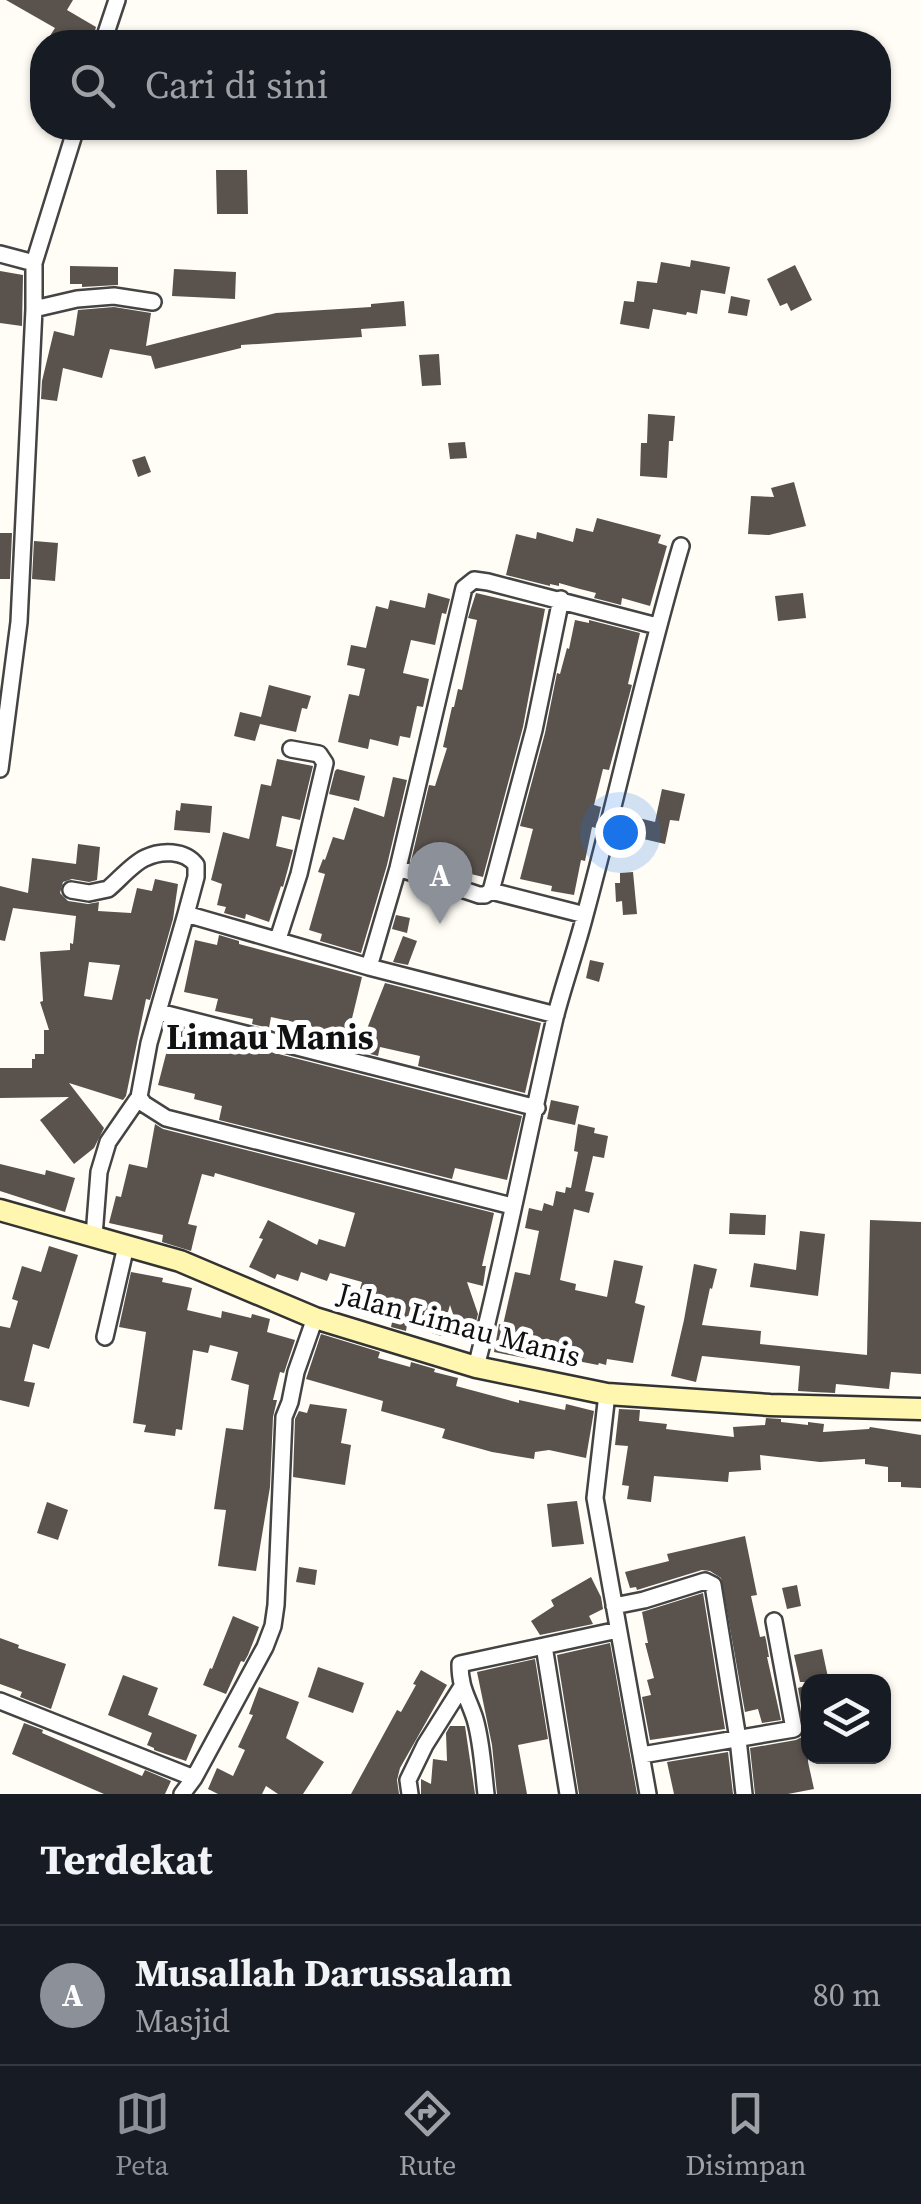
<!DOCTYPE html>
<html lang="id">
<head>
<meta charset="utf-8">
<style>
  :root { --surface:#171b24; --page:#20242c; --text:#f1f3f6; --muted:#9ea1a6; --line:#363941; --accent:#8c9099 }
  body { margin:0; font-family:"Source Serif 4",serif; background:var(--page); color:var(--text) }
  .controls { position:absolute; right:30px; bottom:30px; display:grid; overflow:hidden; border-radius:20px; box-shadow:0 2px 8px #0004 }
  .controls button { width:90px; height:90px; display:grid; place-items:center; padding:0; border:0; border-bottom:2px solid var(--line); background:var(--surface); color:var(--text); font:50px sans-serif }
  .you { position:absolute; left:620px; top:832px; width:35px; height:35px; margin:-25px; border:8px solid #fff; border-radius:50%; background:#1a73e8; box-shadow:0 0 0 15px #1a73e833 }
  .badge { display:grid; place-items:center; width:65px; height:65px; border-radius:50%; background:var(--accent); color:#fff; font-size:32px; font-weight:700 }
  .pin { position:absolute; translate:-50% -82px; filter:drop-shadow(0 2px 5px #0008) }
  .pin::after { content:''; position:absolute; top:52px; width:35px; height:30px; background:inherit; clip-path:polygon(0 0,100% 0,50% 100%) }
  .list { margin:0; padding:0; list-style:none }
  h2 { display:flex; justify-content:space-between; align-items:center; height:130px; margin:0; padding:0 40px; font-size:42px }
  h2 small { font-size:32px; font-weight:400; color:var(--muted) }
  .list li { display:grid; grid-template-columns:65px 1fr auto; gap:30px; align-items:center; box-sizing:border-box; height:140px; padding:0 40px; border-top:2px solid var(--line) }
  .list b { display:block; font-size:38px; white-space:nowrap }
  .list p { margin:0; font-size:32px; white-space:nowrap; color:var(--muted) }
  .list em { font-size:32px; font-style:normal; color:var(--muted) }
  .icon { flex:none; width:55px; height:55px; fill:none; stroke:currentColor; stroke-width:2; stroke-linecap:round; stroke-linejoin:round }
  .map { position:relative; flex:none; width:921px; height:1794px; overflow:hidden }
  .search { position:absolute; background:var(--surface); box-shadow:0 2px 8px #0004; left:30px; right:30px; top:30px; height:110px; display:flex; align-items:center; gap:25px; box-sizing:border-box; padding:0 35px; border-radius:40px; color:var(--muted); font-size:38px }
  .sheet { height:270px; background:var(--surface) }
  nav { display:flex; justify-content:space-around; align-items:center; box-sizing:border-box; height:140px; border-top:2px solid var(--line); background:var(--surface); font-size:28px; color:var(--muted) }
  nav a { display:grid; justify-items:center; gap:5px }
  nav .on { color:var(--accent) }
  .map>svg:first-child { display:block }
  .building { fill:#5a524d; fill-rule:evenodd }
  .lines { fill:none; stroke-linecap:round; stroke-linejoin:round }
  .street-casing { stroke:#444; stroke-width:20 }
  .secondary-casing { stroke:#333; stroke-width:25 }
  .street { stroke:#fff; stroke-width:15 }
  .secondary { stroke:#fff6b0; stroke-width:20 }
  .labels { text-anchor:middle; stroke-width:10; stroke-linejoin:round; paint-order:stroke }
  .street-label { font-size:30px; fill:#111; stroke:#fff }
  .quarter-label { font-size:35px; font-weight:bold; fill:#111; stroke:#fff }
</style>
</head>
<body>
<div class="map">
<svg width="921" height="1794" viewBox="0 0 921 1794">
  <rect width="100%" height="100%" fill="#fffdf5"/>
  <!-- building -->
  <path class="building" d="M6 0H73L67 10 96 27 92 42H46L55 28Z
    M216 170H247L248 214H217Z
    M691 260 730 267 725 294 701 290 697 314 687 312 686 315 653 309 649 329 620 324 624 301 634 302 637 281 657 283 661 262 690 267Z
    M795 265 812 300 791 311 787 303 780 306 767 279Z
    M70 266 118 267V285L82 287V284H70Z
    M174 269 236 272 235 299 172 296Z
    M0 271 23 275 22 326 0 323Z
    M731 296 750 300 747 316 728 313Z
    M404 301 406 326 361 329 362 337 241 345V348L155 369 151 356 110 349 102 378 63 368 57 401 41 399 42 381 54 331 74 336 78 310 114 307 151 313 146 346 276 313 371 307V304Z
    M439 354 441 385 422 386 419 355Z
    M648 414 675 416 673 441H669L667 478 640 476 641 443H647Z
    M465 442 467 458 450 459 448 443Z
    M145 456 151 472 138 477 132 460Z
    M794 482 806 526 769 535 748 534 751 496 774 497 771 488Z
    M597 518 661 535 658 543 667 546 650 606 622 598 621 605 594 598 596 593 580 589 559 583V586L550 584V586L506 575 516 534 536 539 537 532 573 542 576 528 593 532Z
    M0 533H12L10 579H0Z
    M34 541 58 543 55 581 32 579Z
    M428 593 450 599 446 614 442 613 435 645 411 640 403 673 429 679 423 707 417 706 410 738 400 736 398 746 370 739 368 749 338 742 349 694 359 696 365 669 347 665 351 645 366 648 376 606 388 609 390 600 425 608Z
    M476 593 545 609 523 727 483 877 451 869 450 872 411 861 429 785 435 786 447 748 443 747 452 707H454L458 689 462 690 477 620 468 618Z
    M803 593 806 618 778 621 775 596Z
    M575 620 589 623V620L640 633 628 684 632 685 621 726 609 770 603 769 594 805 601 807 596 828 592 827 585 861 581 860 574 895 551 891 552 886 520 879 533 829 520 826 545 733 557 673 560 674 567 648 569 649Z
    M269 685 311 696 307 709 302 708 296 732 260 724 255 741 234 736 240 712 261 717Z
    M277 759 313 766 300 820 282 816 276 846 293 850 283 887 281 886 269 922 246 914 245 919 224 913 226 907 217 905 222 884 211 880 223 832 249 839 261 784 271 786Z
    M337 769 365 776 359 801 329 794 335 771Z
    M393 777 407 780 387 865 361 953 320 941 322 934 309 930 325 874 318 872 323 859 325 860 333 837 344 840 354 807 384 817Z
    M662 789 685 794 679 821 670 820 665 844 635 837 639 818 655 822Z
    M181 803 212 806 210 833 174 830 176 810 180 811Z
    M78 844 100 847 97 880 89 882 72 879 63 882 60 893 68 901 88 904 99 902 98 911 131 913 137 888 152 891 155 879 178 884 173 919 150 1000 146 999 126 1096 123 1100 69 1083 104 1128 94 1148 74 1164 40 1120 69 1097 0 1098V1068H32V1059H35V1054H44V1030H49L40 1002 43 1001 40 952 70 950V943L73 944 76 916 13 908 5 941 0 940V886L28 893 32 858 76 864ZM89 962 120 965 112 1000 84 996Z
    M633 872 637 914 623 915 622 901 616 902 615 883H620V873Z
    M396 915 410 918 407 933 392 929Z
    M219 935 239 941V944L362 977 347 1039 361 1044 385 983 541 1023 525 1093 418 1066 420 1056 380 1047 378 1056 309 1038 312 1026 271 1017 269 1028 252 1024 253 1019 215 1011 218 999 184 992 195 940 217 945Z
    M403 936 417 941 408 965 393 962Z
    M590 960 604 963 599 982 586 978Z
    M173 1027 522 1116 507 1180 455 1168 452 1179 219 1120 222 1106 194 1099 195 1094 158 1085Z
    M551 1100 579 1106 575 1125 547 1119Z
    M155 1124 163 1129 494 1213 482 1266H486L483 1286 467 1282 478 1314 474 1330 460 1335 450 1305 441 1336 407 1325 406 1331 391 1327 393 1318 355 1306 362 1282 330 1273 327 1281 301 1272 298 1281 277 1274 275 1279 249 1267 263 1239 259 1238 268 1220 317 1245 319 1239 345 1247 355 1213 215 1173 214 1177 202 1174 188 1224 197 1226 191 1251 162 1242 163 1235 109 1223 116 1196 121 1197 129 1164 147 1168Z
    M578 1124 595 1128 594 1133 608 1136 604 1158 593 1156 585 1191 594 1193 589 1213 574 1209 560 1280 576 1284 575 1290 607 1297 614 1260 643 1266 635 1303 645 1306 633 1363 607 1359 606 1365 599 1363 598 1365 531 1352 529 1359 494 1352 499 1324 503 1325 515 1272 530 1275 539 1231 525 1228 529 1208 542 1211 544 1203 553 1206 556 1191 565 1193 566 1187 571 1188 578 1152 574 1151Z
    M0 1164 45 1175 46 1170 75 1178 65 1212 0 1191Z
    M730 1213 766 1215 765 1235 729 1234Z
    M870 1220 921 1222V1374L891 1372 889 1389 836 1384 835 1393 814 1392 798 1391 800 1366 702 1356 696 1382 671 1376 684 1320 694 1264 717 1269 712 1289 710 1288 702 1325 761 1331 760 1344 867 1355Z
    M800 1231 825 1234 818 1296 750 1287 754 1263 796 1270Z
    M49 1246 78 1255 49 1349 33 1344 24 1381 35 1383 29 1407 0 1400V1326L10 1328 18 1301 12 1299 22 1266 41 1272Z
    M131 1272 163 1278 162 1282 192 1288 187 1310 221 1318 222 1311 251 1318 252 1314 270 1319 267 1332 295 1340 284 1373 280 1372 273 1400H277L273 1417 270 1487 256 1571 218 1566 226 1510 214 1509 226 1428 243 1430 249 1385 231 1380 238 1352 210 1345 208 1353 193 1350 182 1430 176 1429 175 1436 144 1432 146 1425 133 1423 146 1332 119 1327Z
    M321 1334 380 1352 378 1358 410 1367 411 1362 435 1369 434 1372 458 1378 456 1386 519 1403V1400L565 1410 566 1404 594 1411 586 1458 549 1450 535 1452 534 1459 492 1452 442 1438 445 1429 381 1411 383 1401 306 1379Z
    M310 1404 347 1409 341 1443 351 1445 345 1485 293 1477 295 1419 299 1411 307 1413Z
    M619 1409 640 1410 639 1421 667 1424 666 1429 734 1437 733 1427 765 1425 766 1418 781 1419V1422L808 1425V1422L824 1424 823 1432 869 1429 870 1427 921 1435V1488L901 1487V1482H888V1467L865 1464V1459L820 1462 760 1455 761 1470 729 1472 728 1482 654 1476 651 1502 627 1499 629 1486 622 1485 628 1446 615 1445Z
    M577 1501 584 1544 552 1547 547 1504Z
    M47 1502 68 1510 58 1540 37 1533Z
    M745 1536 757 1595 751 1596 760 1637 765 1636 766 1640 769 1657H767L781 1720 762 1723 758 1709 745 1712 721 1578 710 1571 702 1570 637 1590 636 1587 630 1588 625 1572 669 1561 667 1554Z
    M299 1567 317 1570 315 1585 296 1582Z
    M591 1577 601 1597 603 1609 589 1616 593 1624 540 1635 531 1621 554 1606 551 1600Z
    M797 1585 801 1606 787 1609 782 1588Z
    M703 1593 725 1729 650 1740 642 1697 651 1695 647 1680 654 1678 645 1643H648L642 1612Z
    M233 1616 259 1627 248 1655 244 1662 241 1661 226 1694 203 1685 210 1668 212 1669Z
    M0 1638 19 1645 18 1648 66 1664 51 1709 20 1697 22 1692 0 1684Z
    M610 1643 637 1794H579L557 1655Z
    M822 1649 829 1682H800L794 1655Z
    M535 1659 548 1739 518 1745 527 1794H497L492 1745 477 1672Z
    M318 1667 364 1683 353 1713 308 1697Z
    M421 1670 447 1685 400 1768 397 1780 399 1794H351L397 1710 401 1712 416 1685 413 1684Z
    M123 1675 158 1688 148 1715 197 1735 186 1761 154 1750V1748L147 1745 152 1733 108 1715Z
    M808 1685V1762L814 1789 788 1794H755L750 1748 796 1740 802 1737 805 1727 798 1688Z
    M259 1687 299 1702 286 1738 324 1762 303 1794H278L266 1786 262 1794H218L208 1789 217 1768 233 1776 245 1750 238 1747 253 1715 249 1714Z
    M24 1723 43 1730 42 1733 142 1776 145 1770 171 1781 165 1794H104L12 1754Z
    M450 1726H465L475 1794H421V1779L431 1784 433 1759 447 1761 446 1733Z
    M728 1752 733 1794H674L667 1762Z"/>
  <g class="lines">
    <defs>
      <path id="street" d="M103 42 117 0
        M0 254 34 263
        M34 309 77 299 114 296 153 302
        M0 769 19 622 34 309V263L76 128
        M398 868 479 895H485L491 891 534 730 561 599
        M71 890 89 893 108 889C119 880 132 864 145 858 161 850 185 850 196 865V877L186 914 369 967
        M491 891 585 915
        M186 914 149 1043 139 1097 144 1104 166 1118 512 1206
        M278 939 299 874 325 763 319 754 291 749
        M159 1012 537 1108
        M556 1015 369 967 398 868 464 588 474 580 488 582 657 626
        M94 1236 99 1172 108 1142 139 1097
        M105 1337 126 1246
        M476 1367C506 1252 528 1134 555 1018 564 983 576 950 585 915 618 793 645 668 681 546
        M607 1394 595 1498 648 1794
        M614 1606 644 1600 705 1581 713 1585 738 1739 744 1794
        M0 1701 194 1778
        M642 1755 794 1729 774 1621
        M182 1794 194 1778 265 1647 273 1626 276 1605 284 1417 290 1402 296 1372 315 1318
        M410 1794 408 1780 425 1745 461 1688
        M486 1794C483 1769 482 1743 475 1719 468 1697 460 1689 460 1664L544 1646
        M568 1794 544 1646 618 1630"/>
      <path id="secondary" d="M0 1210 180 1261 315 1318 476 1367 607 1394 770 1405 921 1409"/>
    </defs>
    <!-- street casing -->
    <use href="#street" class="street-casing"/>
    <!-- secondary casing -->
    <use href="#secondary" class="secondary-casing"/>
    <!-- street -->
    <use href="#street" class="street"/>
    <!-- secondary -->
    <use href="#secondary" class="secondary"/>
  </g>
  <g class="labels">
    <!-- street labels -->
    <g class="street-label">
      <text transform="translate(459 1325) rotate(15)" y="10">Jalan Limau Manis</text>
    </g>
    <!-- quarter labels -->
    <g class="quarter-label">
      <text x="270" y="1049">Limau Manis</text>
    </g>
  </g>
</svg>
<div class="controls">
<button><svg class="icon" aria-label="layers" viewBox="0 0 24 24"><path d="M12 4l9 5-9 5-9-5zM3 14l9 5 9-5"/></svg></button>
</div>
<div class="you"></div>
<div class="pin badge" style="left:440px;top:924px">A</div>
<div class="search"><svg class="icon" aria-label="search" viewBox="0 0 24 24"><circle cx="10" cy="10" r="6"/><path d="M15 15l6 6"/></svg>Cari di sini</div>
</div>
<section class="sheet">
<h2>Terdekat<small></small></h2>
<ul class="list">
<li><span class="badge">A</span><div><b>Musallah Darussalam</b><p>Masjid</p></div><em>80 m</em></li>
</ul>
</section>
<nav>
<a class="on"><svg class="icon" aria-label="map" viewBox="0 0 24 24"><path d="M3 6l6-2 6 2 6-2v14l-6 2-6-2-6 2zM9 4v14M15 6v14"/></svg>Peta</a>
<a><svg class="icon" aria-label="directions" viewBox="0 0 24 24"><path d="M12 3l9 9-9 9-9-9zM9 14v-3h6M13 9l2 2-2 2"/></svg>Rute</a>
<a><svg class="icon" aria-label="saved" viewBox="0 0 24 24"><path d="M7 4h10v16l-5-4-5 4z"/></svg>Disimpan</a>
</nav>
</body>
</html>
